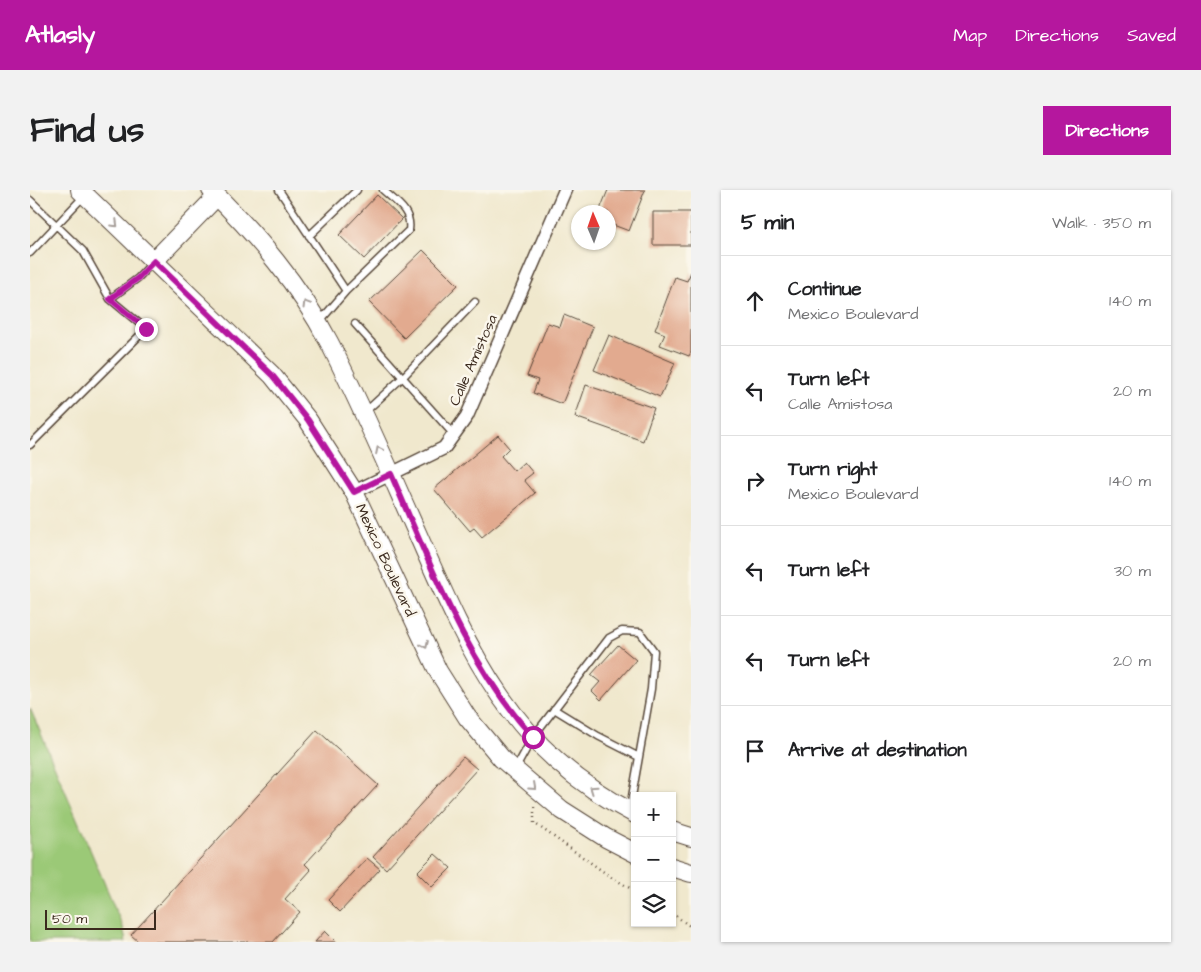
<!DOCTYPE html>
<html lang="en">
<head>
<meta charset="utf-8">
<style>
  :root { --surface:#fff; --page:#f2f2f2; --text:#202124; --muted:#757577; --line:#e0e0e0; --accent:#b5179e }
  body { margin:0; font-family:"Architects Daughter",sans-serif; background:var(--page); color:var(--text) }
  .controls { position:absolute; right:15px; bottom:15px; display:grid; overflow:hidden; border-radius:0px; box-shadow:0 1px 4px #0004 }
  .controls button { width:45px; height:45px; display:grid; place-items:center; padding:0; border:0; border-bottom:1px solid var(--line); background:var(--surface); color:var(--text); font:25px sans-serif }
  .compass { position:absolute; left:541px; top:15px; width:45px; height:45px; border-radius:50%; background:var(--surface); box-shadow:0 1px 4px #0004; rotate:358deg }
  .scale { position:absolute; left:15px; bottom:12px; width:111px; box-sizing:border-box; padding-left:5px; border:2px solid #3b2a1e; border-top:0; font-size:14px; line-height:18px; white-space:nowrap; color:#3b2a1e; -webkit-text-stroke:4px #fbf7ec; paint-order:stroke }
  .stop { position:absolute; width:15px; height:15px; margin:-11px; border:4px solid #b5179e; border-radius:50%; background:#fff }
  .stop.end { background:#b5179e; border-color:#fff; box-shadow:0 1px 5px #0008 }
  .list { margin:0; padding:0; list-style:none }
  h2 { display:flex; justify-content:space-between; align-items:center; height:65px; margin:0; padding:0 20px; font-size:21px }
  h2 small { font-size:16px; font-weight:400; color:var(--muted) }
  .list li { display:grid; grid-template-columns:32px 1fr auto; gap:15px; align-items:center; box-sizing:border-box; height:90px; padding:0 20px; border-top:1px solid var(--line) }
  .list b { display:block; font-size:19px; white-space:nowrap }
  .list p { margin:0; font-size:16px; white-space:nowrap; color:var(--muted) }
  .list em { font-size:16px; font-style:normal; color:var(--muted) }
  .icon { flex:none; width:28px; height:28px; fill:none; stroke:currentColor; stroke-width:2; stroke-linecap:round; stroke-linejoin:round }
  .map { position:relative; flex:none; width:661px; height:752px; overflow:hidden; border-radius:0px }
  header { display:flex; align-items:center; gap:30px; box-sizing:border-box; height:70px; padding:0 25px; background:var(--accent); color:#fff }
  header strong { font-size:24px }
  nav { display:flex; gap:28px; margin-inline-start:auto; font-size:18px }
  .intro { display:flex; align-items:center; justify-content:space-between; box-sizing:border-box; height:120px; padding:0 30px }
  h1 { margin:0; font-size:35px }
  .button { padding:12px 22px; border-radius:0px; background:var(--accent); color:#fff; font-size:18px; font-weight:700 }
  main { display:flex; gap:30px; padding:0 30px }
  aside { flex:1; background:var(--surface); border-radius:0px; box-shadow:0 1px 4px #0004 }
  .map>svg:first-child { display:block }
  .green { fill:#9bc977; stroke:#6b7a4a }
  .building { fill:#e2aa8f }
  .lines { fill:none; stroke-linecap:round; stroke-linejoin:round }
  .lane-casing { stroke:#564638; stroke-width:9 }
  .street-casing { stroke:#564638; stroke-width:15 }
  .secondary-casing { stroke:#564638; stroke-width:20 }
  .path { stroke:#564638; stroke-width:2.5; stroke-dasharray:1 4; stroke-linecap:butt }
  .lane { stroke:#fff; stroke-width:6 }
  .street { stroke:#fff; stroke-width:12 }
  .secondary { stroke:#fff; stroke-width:18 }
  .oneway { stroke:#a79f9a }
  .route { stroke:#b5179e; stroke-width:6 }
  .labels { text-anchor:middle; stroke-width:5; stroke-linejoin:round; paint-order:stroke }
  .street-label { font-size:15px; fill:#3b2a1e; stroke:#fbf7ec }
</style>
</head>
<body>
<header>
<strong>Atlasly</strong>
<nav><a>Map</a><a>Directions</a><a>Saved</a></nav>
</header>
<div class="intro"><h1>Find us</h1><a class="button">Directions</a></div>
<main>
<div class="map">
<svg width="661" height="752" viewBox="0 0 661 752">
  <rect width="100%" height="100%" fill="#fbf7ec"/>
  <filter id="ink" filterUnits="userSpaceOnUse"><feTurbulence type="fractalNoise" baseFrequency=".02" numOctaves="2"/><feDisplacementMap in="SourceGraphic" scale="10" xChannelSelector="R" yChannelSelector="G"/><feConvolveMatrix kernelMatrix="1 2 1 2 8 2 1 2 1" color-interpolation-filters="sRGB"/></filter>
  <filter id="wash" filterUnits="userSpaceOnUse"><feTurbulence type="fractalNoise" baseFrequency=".0096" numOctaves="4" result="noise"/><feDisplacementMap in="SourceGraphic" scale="20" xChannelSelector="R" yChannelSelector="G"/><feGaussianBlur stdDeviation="1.12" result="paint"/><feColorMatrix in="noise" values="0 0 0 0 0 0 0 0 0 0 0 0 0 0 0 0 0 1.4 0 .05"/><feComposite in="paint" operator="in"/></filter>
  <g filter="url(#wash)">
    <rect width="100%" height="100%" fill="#f0e8cd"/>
    <!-- green -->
    <path class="green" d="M0 518 93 737 96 752H0Z"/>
    <g id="blocks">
      <!-- building -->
      <path class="building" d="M578 0H615L599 41 578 33V22H569Z
        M347 5 372 29 334 69 309 45Z
        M623 22H661V55H623Z
        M393 60 428 95 374 148 339 112Z
        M661 82V162L659 166 630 155 635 144 625 140 645 87 657 91Z
        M534 125 563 137 532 214 503 203 508 190 497 186 518 133 530 137Z
        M579 145 645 173 630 207 564 180Z
        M556 195 624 218 613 251 545 227Z
        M468 245 479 258 471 266 484 281 494 272 503 283 494 290 505 303 452 347 444 338 440 341 404 299Z
        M588 455 606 470 571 510 562 501 570 492 561 485Z
        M287 540 348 595 275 674 281 680 255 709 270 722 243 752H109L101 745Z
        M433 567 447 579 356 679 343 667Z
        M405 664 421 678 402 697 387 682Z
        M337 668 350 679 310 722 298 710Z
        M295 741 306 752H285Z"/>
    </g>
  </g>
  <g filter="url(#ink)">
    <use href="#blocks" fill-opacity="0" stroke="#564638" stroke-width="1"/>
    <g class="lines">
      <defs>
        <path id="lane" d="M249 0 316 101 290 131
          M0 10 53 61 80 109 116 139 0 255
          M279 46 327 0
          M0 63 54 6
          M316 101 379 40C382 21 366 12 353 0
          M80 109 108 88 123 72
          M325 134 424 245
          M335 222 373 187 445 112
          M524 519 568 546 609 567
          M486 578 503 547 579 448 592 441 610 442 624 461 621 499 600 618"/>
        <path id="street" d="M324 302 414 258 437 226 535 0"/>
        <path id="secondary" d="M50 0 242 185 278 230 324 302 408 481 437 527 472 569 532 620 576 648 605 663
          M181 0C227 46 269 94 299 152 331 214 359 280 388 345 440 464 482 561 605 624
          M124 71 187 6
          M642 641 661 647
          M642 677 661 683"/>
      </defs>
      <!-- lane casing -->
      <use href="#lane" class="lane-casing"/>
      <!-- street casing -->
      <use href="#street" class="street-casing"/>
      <!-- secondary casing -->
      <use href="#secondary" class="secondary-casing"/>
      <!-- path -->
      <path class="path" d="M504 617V633L581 687 605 701
        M642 723 661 737"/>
      <!-- lane -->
      <use href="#lane" class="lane"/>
      <!-- street -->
      <use href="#street" class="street"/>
      <!-- secondary -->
      <use href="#secondary" class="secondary"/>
    </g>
    <!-- one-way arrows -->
    <defs><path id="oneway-chevron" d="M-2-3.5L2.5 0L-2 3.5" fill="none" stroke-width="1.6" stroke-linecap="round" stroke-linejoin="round" transform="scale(1.25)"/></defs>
    <g class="oneway">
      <use href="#oneway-chevron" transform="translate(85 34) rotate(44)"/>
      <use href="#oneway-chevron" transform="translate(276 114) rotate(-121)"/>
      <use href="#oneway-chevron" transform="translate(349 260) rotate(-116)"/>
      <use href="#oneway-chevron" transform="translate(395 455) rotate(65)"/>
      <use href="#oneway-chevron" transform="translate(503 597) rotate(42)"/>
      <use href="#oneway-chevron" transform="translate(563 599) rotate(-145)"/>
    </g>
  </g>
  <g class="lines" filter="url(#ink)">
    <!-- route -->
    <path class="route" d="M116 139 80 109 108 88 124 71 242 185 278 230 324 302 361 284C401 375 435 472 503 547"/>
  </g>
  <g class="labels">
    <!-- street labels -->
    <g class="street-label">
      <text transform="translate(443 170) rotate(-66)" y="5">Calle Amistosa</text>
      <text transform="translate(356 370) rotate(65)" y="5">Mexico Boulevard</text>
    </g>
  </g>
</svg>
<div class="controls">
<button>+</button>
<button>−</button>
<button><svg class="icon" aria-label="layers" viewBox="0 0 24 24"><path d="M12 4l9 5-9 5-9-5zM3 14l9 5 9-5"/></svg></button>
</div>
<svg class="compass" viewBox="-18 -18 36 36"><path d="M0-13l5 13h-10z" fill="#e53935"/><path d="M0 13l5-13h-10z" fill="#757577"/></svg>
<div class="scale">50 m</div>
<div class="stop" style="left:503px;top:547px"></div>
<div class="stop end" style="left:116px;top:139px"></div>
</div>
<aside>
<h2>5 min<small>Walk · 350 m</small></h2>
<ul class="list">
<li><svg class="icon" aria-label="ahead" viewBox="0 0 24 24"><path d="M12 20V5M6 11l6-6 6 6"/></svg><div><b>Continue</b><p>Mexico Boulevard</p></div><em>140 m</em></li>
<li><svg class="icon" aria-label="left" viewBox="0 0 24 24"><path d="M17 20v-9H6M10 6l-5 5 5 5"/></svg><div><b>Turn left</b><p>Calle Amistosa</p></div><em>20 m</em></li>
<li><svg class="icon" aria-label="right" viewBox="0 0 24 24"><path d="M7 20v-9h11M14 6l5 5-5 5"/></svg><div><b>Turn right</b><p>Mexico Boulevard</p></div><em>140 m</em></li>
<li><svg class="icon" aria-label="left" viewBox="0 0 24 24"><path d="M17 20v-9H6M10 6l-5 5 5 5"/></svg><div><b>Turn left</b></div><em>30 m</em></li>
<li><svg class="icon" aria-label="left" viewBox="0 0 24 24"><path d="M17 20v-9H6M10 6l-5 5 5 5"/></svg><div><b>Turn left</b></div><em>20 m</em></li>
<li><svg class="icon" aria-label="arrive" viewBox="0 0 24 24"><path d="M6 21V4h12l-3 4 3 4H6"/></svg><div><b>Arrive at destination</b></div></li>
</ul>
</aside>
</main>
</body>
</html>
